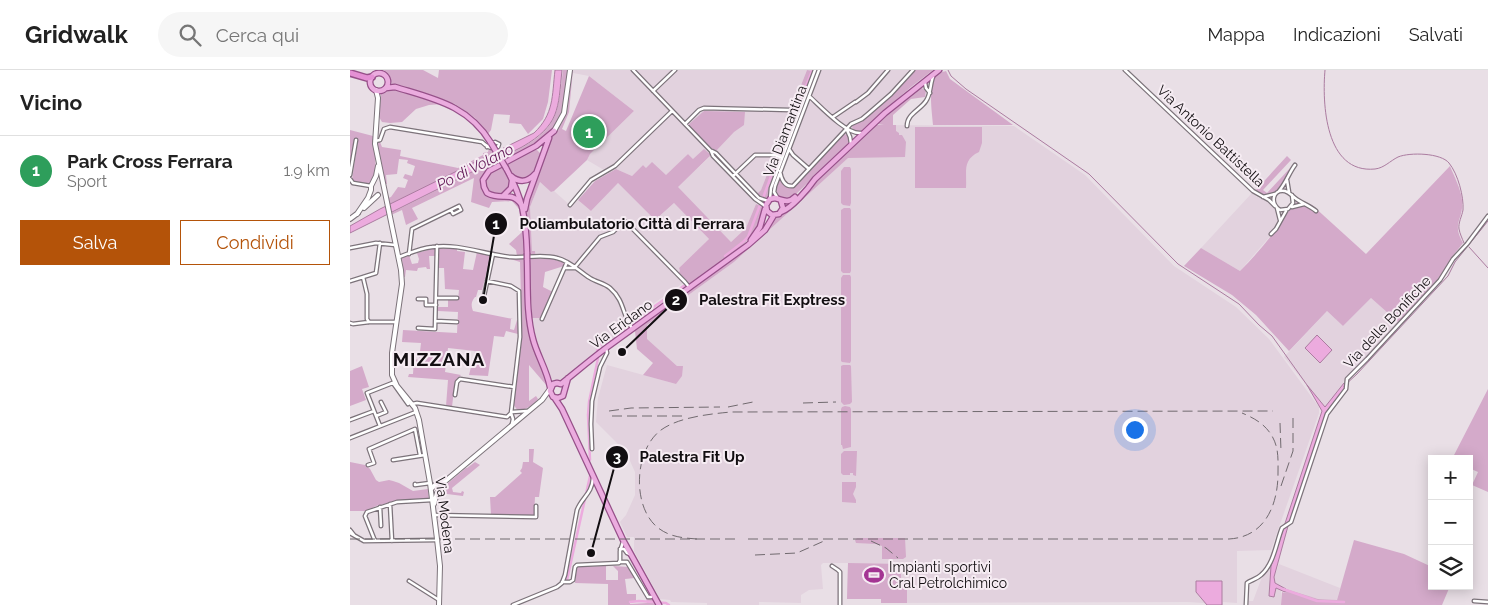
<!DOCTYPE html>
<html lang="it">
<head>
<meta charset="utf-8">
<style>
  :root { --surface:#fff; --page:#f6f6f6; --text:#222; --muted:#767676; --line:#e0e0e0; --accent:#b45309 }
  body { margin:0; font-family:Raleway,sans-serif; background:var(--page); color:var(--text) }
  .controls { position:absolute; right:15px; bottom:15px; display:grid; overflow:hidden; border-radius:0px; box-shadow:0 2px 12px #0003 }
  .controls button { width:45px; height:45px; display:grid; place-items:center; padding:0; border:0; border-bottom:1px solid var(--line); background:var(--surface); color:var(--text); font:25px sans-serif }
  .you { position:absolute; left:784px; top:359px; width:18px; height:18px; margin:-12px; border:4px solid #fff; border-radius:50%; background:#1a73e8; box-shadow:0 0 0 8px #1a73e833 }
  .badge { display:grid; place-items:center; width:32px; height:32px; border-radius:50%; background:var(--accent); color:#fff; font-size:16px; font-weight:700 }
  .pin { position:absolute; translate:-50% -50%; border:2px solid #fff; box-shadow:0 1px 5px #0006 }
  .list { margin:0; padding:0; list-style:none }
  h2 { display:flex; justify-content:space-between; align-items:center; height:65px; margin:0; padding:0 20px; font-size:21px }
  h2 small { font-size:16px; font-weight:400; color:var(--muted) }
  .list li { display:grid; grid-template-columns:32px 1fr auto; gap:15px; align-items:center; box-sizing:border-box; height:70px; padding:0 20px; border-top:1px solid var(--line) }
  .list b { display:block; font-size:19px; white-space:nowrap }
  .list p { margin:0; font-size:16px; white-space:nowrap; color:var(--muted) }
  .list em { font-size:16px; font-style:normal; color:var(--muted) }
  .actions { display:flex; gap:10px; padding:15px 20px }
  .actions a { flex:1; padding:11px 0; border:1px solid var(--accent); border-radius:0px; text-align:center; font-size:18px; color:var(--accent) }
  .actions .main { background:var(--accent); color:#fff }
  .icon { flex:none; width:28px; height:28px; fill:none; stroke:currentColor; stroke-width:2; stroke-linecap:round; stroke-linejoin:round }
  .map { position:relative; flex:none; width:1138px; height:535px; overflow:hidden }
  header { display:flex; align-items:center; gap:30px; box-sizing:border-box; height:70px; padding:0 25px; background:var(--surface); border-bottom:1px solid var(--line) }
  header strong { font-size:24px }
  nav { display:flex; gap:28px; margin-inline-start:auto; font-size:18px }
  .search { width:350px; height:45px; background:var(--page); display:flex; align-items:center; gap:12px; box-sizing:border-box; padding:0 18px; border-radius:28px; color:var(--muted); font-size:19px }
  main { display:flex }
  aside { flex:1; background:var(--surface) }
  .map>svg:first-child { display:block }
  .built { fill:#e2d2de }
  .green { fill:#d4aaca }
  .water { fill:#ecabde; stroke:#ab7ca0 }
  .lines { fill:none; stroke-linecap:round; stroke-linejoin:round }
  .stream { stroke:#ab7ca0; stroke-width:1 }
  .canal { stroke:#ecabde; stroke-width:2.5 }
  .minor-casing { stroke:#7c737a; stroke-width:5 }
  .secondary-casing { stroke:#7c737a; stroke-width:6 }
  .primary-casing { stroke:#965089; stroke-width:7 }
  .trunk-casing { stroke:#965089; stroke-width:8 }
  .minor { stroke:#fff; stroke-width:2.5 }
  .secondary { stroke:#fff; stroke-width:4 }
  .primary { stroke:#ebacdf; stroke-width:4.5 }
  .trunk { stroke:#e490d4; stroke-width:5 }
  .rail { stroke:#716a6f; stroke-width:1; stroke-dasharray:10 5; stroke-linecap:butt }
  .primary-bridge-casing { stroke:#965089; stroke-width:7; stroke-linecap:butt }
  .primary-bridge { stroke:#ebacdf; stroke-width:4.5 }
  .labels { text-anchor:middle; stroke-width:4; stroke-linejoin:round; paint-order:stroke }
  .street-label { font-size:14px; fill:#120e11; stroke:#f6ecf3 }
  .poi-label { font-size:14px; fill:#120e11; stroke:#f6ecf3; text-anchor:start }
  .water-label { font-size:15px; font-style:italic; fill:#621857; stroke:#f6ecf3 }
  .district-label { font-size:19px; font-weight:bold; letter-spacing:1px; fill:#120e11; stroke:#f6ecf3 }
  .leader { fill:none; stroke:#120e11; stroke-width:2 }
  .callout-dot { fill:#120e11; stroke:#f6ecf3; stroke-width:2 }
  .mark-label { font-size:15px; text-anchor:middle; font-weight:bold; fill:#fff }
  .callout-label { font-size:15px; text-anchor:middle; font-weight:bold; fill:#120e11; stroke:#f6ecf3; stroke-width:4; stroke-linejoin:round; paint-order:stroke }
</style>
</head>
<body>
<header>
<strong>Gridwalk</strong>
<div class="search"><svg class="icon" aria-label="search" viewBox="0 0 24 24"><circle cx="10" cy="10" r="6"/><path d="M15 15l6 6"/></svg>Cerca qui</div>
<nav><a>Mappa</a><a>Indicazioni</a><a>Salvati</a></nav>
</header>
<main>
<aside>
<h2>Vicino<small></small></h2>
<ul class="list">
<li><span class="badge" style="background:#2e9e5b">1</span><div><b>Park Cross Ferrara</b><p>Sport</p></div><em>1.9 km</em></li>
</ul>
<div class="actions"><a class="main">Salva</a><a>Condividi</a></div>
</aside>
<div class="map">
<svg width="1138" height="535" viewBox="0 0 1138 535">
  <rect width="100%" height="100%" fill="#e9dfe6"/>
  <!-- built -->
  <path class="built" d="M223 0H457L442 37 449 40 447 45 442 44 428 82 432 84 430 90 423 89 411 120 407 124 406 134 396 158 381 172 327 117 361 86 343 89 338 84 316 106 296 98 293 95 282 106 266 99 259 103 237 90 240 84 284 41 239 6 223 3Z
    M471 0H565L539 27 513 50 504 53 462 97 445 85 442 79 459 33H460L462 27 463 23H462Z
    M528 55 664 56 735 105 824 196 886 237 919 269 969 337V343L921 480 887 481V533L873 532V535H856L854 533 838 532 531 533V529H497L498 493H473L471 495 473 519 459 520 451 525V533L409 532V535H357V533L321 532 320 530 310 529 284 481V467H277L270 452 276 445 285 425V402L276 382 246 352 248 328 257 295 326 314 327 296 296 269 297 255 384 192 411 168Z
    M190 112 201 122 204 121 222 137 228 130 241 141 268 113 305 150 324 133 359 169 329 198 330 201 329 203 336 211 264 261 268 266 211 311 207 312 201 309 195 298 186 273 182 248H191L215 193 203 189H186L185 181H182L180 137Z
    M902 123 909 128 914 129 922 134 928 146 929 156 890 201 851 178Z
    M1021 228 1048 252 993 312 994 313 975 338 934 287 977 241 993 256Z
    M929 494 990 518 987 530 968 529 939 521 928 515 925 513 924 507Z
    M920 495 921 496 919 526 925 525V518L931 521V535H899V531H903L912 507Z"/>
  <!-- green -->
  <path class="green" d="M34 0H73L88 8 89 0H202L198 32 193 49 178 64 171 54 159 53 160 45 144 44 141 60 138 64 125 48 105 34 42 14 39 6Z
    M213 0H218L213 41 203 60 184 77 138 100 134 103 131 111 134 122 159 127 168 132 173 148 175 186H167L166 180 159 174 172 162 169 139 162 131 142 132 139 138 121 132 124 108 62 138 68 149 56 155 52 140 41 145V143L173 77C210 56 208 39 213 0Z
    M221 0H223L219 42 212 59 216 61 239 6 284 41 240 84 237 90 204 121 201 122 190 112 180 137 182 181H185L186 189H203L215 193 214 196 195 202 193 217 203 222 191 248H182L179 186V163L176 139 178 132 200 70 209 57 217 40Z
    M457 0 464 1 449 40 442 38Z
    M565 0H583L561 17 512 60 510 62 503 61 502 56 504 53 509 52 539 27Z
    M596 1 600 9 663 55H583C582 43 578 16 585 7 588 3 592 2 596 1Z
    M39 18 92 34 79 35 66 39 52 52 40 53 32 52 29 47 31 24Z
    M572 18 576 21 575 27 561 29 543 45V55H546V61L549 63V65H552L556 72 555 87 498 88 384 192 297 255V269L327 296H333L332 306 326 314 293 305 303 293 287 279 285 261 387 186 418 159 423 149 431 146 525 55H534L526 54 564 22Z
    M354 41 395 42 394 55 384 62 366 81 362 79 338 55Z
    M565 57H632V73L629 82C612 90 617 101 616 118H565Z
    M0 60 23 66C24 85 29 96 21 114L4 112 2 110 8 70 5 69 0 95Z
    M495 64 499 66 500 70 497 75 442 128 439 130 427 125 426 119 429 107C432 111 435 118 442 117L491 66Z
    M30 72 32 77 51 80 50 86 108 98 133 85V83L138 82 139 78 142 80 145 83 39 135 38 128 41 127 48 117 55 118 58 110 53 108 55 104 62 106 65 96 57 93 58 90 49 89 47 104 36 105 37 114H35L27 74 28 72Z
    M354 79 361 85 328 117 381 172 396 158 406 134 412 136C414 140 413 142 411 147 402 177 364 197 339 214L328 203 330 201 329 198 359 169 324 133 305 150 268 113 241 141 228 130 245 111 266 99 282 106 293 95 296 98 302 92 316 105 338 84 343 89Z
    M183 80H187L191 84 182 107 168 110 162 105 156 94Z
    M937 86 941 90 913 120 917 123 942 96C935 109 925 137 905 121Z
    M423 89 430 90 419 120 418 128 414 129 407 124 411 120Z
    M153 96 160 110 159 119C150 126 149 126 138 122 131 106 140 102 153 96Z
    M1100 96C1104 106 1111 119 1112 130 1114 150 1101 152 1113 173L1102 187 1094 202 1048 252 1021 228 993 256 977 241 939 281 906 245 882 225 834 196 851 178 890 201C907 184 923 165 936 145 939 140 945 135 948 130L962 135 1016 184Z
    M494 97H500L501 99V133L500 136 493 135 491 133V101Z
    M494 138H500L501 140V201L500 203H493L491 201V140Z
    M85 178V186H79L80 199H77L76 197 68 198 67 201 56 200 55 207H53L52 188 59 185 62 194 68 193 69 189 67 183Z
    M88 178 107 179V181L115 182 113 199 123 200 127 182 141 185 132 220H128L126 227H125C121 232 121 235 123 241L163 249H161L160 259 164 260 167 250H168L169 266 168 264 156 261 154 267 144 266 138 306 119 305 125 281 98 278 95 302 111 305 105 311 102 337 96 336 98 310 58 307 59 304H63L64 289 69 290 71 273 52 272 53 260 107 263 108 242 88 241V237H98V230H108L109 220 95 219 94 198H88Z
    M157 188 175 189 182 274 198 315 197 316 179 295V331L186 326 188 329C184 335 175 340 168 341L163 334 172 263 170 192Z
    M493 205H500L501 207V291L500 293 492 292 491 291V208Z
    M493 295H500L501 296 502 332 500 334 494 335 491 332V296Z
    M12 296 19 317 12 319 16 330 0 336V301Z
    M1138 319V422L1122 415 1128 402 1119 398V389H1102Z
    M495 336 500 337 501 339V377L493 379 492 375H491V339L492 337Z
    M179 379H184L183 392 193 398 189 427H185L184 446 141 445 140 427H145L172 403 170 401 172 398 173 392H179Z
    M494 381H507L506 406 503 405V403H500V405H493L491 403V384Z
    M0 392 15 395 20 399 26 410 29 412 39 410 43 411 49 413 63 421 78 419 79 429 47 431 26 436 16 441H0Z
    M125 392 130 395 102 418 103 422 111 423 112 421 114 422 113 426 89 423 92 418 116 398H117Z
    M492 412H506V417L503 424 506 430V433L492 432Z
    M507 468H555L556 487 553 489H532V476L526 474 506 473 505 470Z
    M1004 470 1054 484 1082 497V516H1100L1092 535H931L932 522 935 523 936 519 968 529 987 530Z
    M498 493 551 494V515H557V533H531V529H497Z
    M256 496V510H268V501L263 496 279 497 285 508 275 509 277 524H286V531H280V534L297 533 296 528H302L306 535H217H258V514L225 513 227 497Z"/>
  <!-- water -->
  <path class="water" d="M205 0H212C208 39 210 55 172 77L0 163V156L30 139 184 63C204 44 202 26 205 0Z
    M967 265 982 280 970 293 955 278Z
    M994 313 996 317 976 342 938 456 924 507 925 513 936 519 935 522 926 518 924 527 919 526 921 496 972 341 957 315 975 337Z
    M846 511H872V535H857L846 522Z"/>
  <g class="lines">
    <!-- stream -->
    <path class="stream" d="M598 0 601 6 616 19 739 104 828 194 889 234 909 255 922 266 957 315
      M975 0C972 33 975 104 1025 99 1034 98 1040 91 1048 87 1060 82 1091 83 1099 93 1108 104 1114 127 1113 140 1112 146 1108 153 1109 159 1110 164 1112 168 1114 173
      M1119 177 1138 198
      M994 316 1007 304 1098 206 1105 192 1138 151"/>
    <!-- canal -->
    <path class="canal" d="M447 38 462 1
      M430 83 445 44
      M413 128 427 90
      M375 186 393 172 398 167 410 135
      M302 238 335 215
      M281 254 299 240
      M266 264 278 256
      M247 282 248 277 253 273
      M240 390 238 345 239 332 248 288
      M236 424 240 406
      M217 510 235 429
      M933 519 967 531 994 532
      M280 532 289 531 316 533 319 535"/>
    <defs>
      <path id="minor" d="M283 0 361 81 363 86 405 129 415 136
        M775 0 903 121 919 130 925 136
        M575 13 576 18 580 23
        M303 21 325 0
        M459 26C470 36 497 65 511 63
        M506 32 518 23 538 0
        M483 47 505 32
        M335 54 349 40 354 38 440 40 449 43
        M557 56C557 44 570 40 576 31 581 24 580 14 583 7
        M497 60 500 67 501 74
        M25 71 30 70 34 59 40 57 132 72C137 77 142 80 148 77L149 74 145 72 137 77
        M439 79 443 85 459 99
        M362 81 366 83 409 128 418 131
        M430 101C431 108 434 117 443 116L501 54 512 49 518 44 541 24 563 0
        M0 105 6 70
        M384 105 405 85H425L432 88
        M0 109 3 113 21 116
        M937 110 939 122
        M929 121C936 113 939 103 945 95
        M942 125 943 133 938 139 930 140C920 134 922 119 935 121 939 122 941 125 945 128 951 133 959 135 966 141
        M427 127 424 122 425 116 469 0
        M913 127 925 124
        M420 129 421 118 465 0
        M220 135 241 110 265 96 322 41
        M942 137 954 134
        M927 138 930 150
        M101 140 103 144 111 140 109 136
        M921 164 926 159 936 141
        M0 178 26 173 45 175
        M59 184 62 159 109 136
        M49 187C60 183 71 178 82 177 109 173 135 185 161 187 176 188 193 184 207 188 220 191 229 201 240 208 246 212 254 213 260 218 275 231 272 245 282 258
        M225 197 250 167 263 162 273 152 275 151 335 212 340 218
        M215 198H225
        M13 207 17 224V249L19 252
        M0 211 26 203 30 173
        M137 211 161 216 169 221 170 267 161 343 163 349 162 354
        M134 226 143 184
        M86 228H107
        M68 229H76V235H86
        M192 249 217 192
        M86 251 107 252
        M0 253 3 254 19 252H46
        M68 258 85 259 87 176
        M43 313 58 334 60 332
        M105 325 107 312 110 309 164 317
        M62 334 67 333 157 347 162 342 177 341
        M26 346 36 342 31 332
        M0 350 24 341
        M30 356 17 323 45 312
        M0 368 66 342
        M242 379 241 354 242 331 250 297 257 283 256 278
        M43 390 75 385
        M18 395 24 393 19 379 65 359 70 385
        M65 414V415L80 413
        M40 434 42 471
        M30 437 31 456
        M84 445 186 447V436
        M0 460 4 465
        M0 463 14 471 88 470
        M25 471 15 446 17 442 47 432 82 430
        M270 479H274L277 483 281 485
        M269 492H277L298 527H301
        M482 496 488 500 490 502V535
        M59 511 89 530
        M212 512H220L223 510 225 497 227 495 269 493 270 490V481L273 472
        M1124 531 1138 532
        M163 535 207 517 212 513 215 505 227 440C232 427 242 424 243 408
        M896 535 897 513C901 510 907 509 911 505 924 494 926 473 932 458L941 452 977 344 996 319 997 309 1017 289 1090 210 1103 189 1117 174 1138 146"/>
      <path id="secondary" d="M26 20 28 28 25 74 51 200 52 214 42 283V305L47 316 65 338 69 350 80 413 87 469 90 496 89 535
        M204 61 214 43 220 0
        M14 138 28 125
        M7 144 18 128 21 120V116L26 106 28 96
        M0 149 8 143
        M81 419 85 415 94 411
        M84 434 87 423 93 413 192 330 200 319"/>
      <path id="primary" d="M20 12a9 9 0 1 1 18 0a9 9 0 1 1-18 0Z
        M36 18 45 17C84 29 118 35 141 73
        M156 98C173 129 176 148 177 183
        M161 106C169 113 178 112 185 104
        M154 125 161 118 162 111
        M431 131 433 138 429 144 422 145 417 141 416 135 420 129 425 128C433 130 438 134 445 127
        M174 139C163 118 153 132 137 123L134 117 133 110 139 101 186 76 204 61
        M175 139 177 129 199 68
        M431 142C442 138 458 119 465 109L535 43 589 0
        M401 170 410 157 415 139
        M177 189C178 215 176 243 183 269 187 285 197 300 200 317
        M218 308 213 326 208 328 203 327 200 321 203 314 207 313 211 314C226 302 240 290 256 278L398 175 415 160 424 145
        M204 327 212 339 273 470 309 535"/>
      <path id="trunk" d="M0 3 17 8 22 7"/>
    </defs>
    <!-- minor casing -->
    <use href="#minor" class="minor-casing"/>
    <!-- secondary casing -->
    <use href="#secondary" class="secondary-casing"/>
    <!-- primary casing -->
    <use href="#primary" class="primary-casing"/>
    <!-- trunk casing -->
    <use href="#trunk" class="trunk-casing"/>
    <!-- minor -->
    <use href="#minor" class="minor"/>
    <!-- secondary -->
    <use href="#secondary" class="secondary"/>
    <!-- primary -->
    <use href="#primary" class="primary"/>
    <!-- trunk -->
    <use href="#trunk" class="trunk"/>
    <!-- rail -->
    <path class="rail" d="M453 333 486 332
      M378 337 403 332
      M259 341 281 338 370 337
      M262 346H337
      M930 353 931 381
      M931 416 943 381V348
      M0 469H390
      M347 469C333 468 319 467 307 457 282 436 284 380 311 360 329 347 360 344 381 342L923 341
      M398 469H879C915 467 928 435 928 403 928 390 929 378 922 366 915 354 904 348 892 343
      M521 471 536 478 548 488
      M405 485 447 483 474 471"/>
    <defs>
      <path id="primary-bridge" d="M141 73 156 98
        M177 183V189"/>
    </defs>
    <!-- primary-bridge casing -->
    <use href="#primary-bridge" class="primary-bridge-casing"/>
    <!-- primary-bridge -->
    <use href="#primary-bridge" class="primary-bridge"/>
  </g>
  <!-- icons -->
  <defs>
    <symbol id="stadium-bare" viewBox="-9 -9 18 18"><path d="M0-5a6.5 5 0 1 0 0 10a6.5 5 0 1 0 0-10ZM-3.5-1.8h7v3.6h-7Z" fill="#a43593" stroke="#f6ecf3" stroke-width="2.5" paint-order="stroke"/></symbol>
  </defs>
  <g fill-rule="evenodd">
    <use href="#stadium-bare" x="510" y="491" width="28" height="28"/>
  </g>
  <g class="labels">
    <!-- street labels -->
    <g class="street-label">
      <text transform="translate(435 61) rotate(-69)" y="5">Via Diamantina</text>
      <text transform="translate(861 66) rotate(43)" y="5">Via Antonio Battistella</text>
      <text transform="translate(1037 252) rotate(-47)" y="5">Via delle Bonifiche</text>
      <text transform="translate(271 254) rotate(-36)" y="5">Via Eridano</text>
      <text transform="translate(95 445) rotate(83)" y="5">Via Modena</text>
    </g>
    <!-- poi labels -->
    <g class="poi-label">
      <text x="539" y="502">Impianti sportivi<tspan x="539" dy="16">Cral Petrolchimico</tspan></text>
    </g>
    <!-- water labels -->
    <g class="water-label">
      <text transform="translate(125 97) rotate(-27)" y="5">Po di Volano</text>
    </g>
    <!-- district labels -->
    <g class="district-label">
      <text x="89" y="296">MIZZANA</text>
    </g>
  </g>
  <!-- callouts -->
  <path class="leader" d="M133 230L146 154M272 282L326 230M241 483L267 387"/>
  <g class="callout-dot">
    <circle cx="133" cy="230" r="5"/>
    <circle cx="272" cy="282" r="5"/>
    <circle cx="241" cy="483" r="5"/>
    <circle cx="146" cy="154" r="12"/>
    <circle cx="326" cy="230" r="12"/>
    <circle cx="267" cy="387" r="12"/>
  </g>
  <g class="mark-label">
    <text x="146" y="159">1</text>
    <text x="326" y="235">2</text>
    <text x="267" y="392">3</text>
  </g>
  <g class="callout-label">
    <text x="282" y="159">Poliambulatorio Città di Ferrara</text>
    <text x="422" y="235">Palestra Fit Exptress</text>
    <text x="342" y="392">Palestra Fit Up</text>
  </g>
</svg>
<div class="controls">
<button>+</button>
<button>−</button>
<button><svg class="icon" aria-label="layers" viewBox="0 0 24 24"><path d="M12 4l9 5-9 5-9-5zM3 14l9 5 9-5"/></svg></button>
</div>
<div class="you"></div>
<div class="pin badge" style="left:239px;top:62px;background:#2e9e5b">1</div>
</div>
</main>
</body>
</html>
